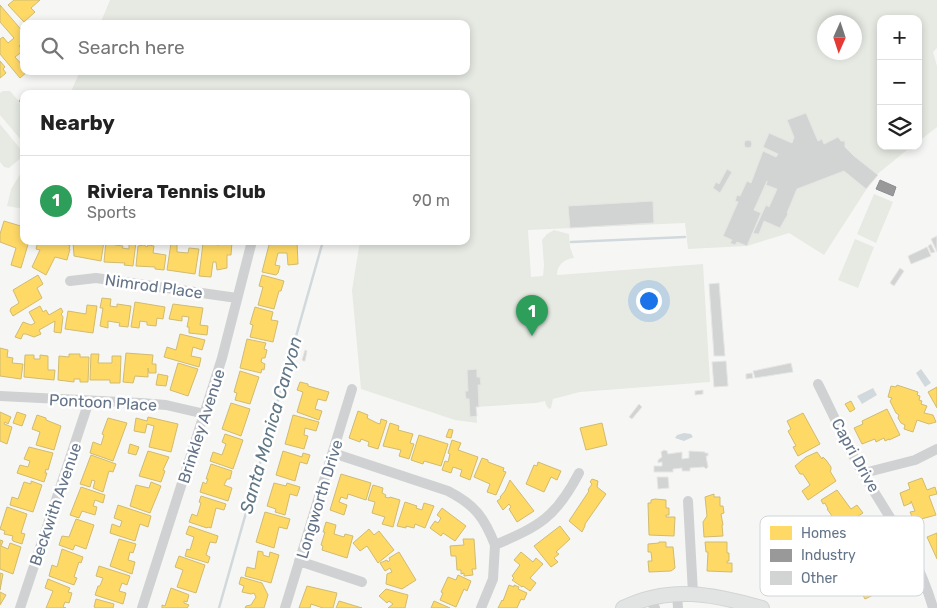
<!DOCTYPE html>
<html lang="en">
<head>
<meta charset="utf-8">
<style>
  :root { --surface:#fff; --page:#f2f2f2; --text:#222; --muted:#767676; --line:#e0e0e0; --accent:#575c61 }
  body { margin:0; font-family:Rubik,sans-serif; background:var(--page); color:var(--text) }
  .controls { position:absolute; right:15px; top:15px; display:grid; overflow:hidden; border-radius:10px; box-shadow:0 2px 8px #0003 }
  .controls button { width:45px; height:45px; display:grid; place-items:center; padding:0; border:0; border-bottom:1px solid var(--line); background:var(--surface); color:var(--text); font:25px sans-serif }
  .compass { position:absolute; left:817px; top:15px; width:45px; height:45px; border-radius:50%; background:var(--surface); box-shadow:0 2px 8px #0003; rotate:183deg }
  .you { position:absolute; left:648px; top:300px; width:18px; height:18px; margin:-12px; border:4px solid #fff; border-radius:50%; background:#1a73e8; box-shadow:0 0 0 8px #1a73e833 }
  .badge { display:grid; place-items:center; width:32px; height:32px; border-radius:50%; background:var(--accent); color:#fff; font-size:16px; font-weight:700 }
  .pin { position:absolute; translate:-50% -41px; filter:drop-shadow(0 1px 2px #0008) }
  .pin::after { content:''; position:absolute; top:26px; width:18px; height:15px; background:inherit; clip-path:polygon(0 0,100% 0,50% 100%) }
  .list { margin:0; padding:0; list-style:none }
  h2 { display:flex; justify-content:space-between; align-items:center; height:65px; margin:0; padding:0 20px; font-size:21px }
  h2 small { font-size:16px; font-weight:400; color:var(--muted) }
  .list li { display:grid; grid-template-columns:32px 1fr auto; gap:15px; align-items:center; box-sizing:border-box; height:90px; padding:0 20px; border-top:1px solid var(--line) }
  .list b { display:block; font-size:19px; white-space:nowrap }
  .list p { margin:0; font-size:16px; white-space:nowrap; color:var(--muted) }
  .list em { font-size:16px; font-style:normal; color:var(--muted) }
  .icon { flex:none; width:28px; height:28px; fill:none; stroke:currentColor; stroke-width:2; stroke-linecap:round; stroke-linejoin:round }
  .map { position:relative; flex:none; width:937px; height:608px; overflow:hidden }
  .search { position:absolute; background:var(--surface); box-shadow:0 2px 8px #0003; left:20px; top:20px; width:450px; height:55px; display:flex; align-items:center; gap:12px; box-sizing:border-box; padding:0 18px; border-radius:10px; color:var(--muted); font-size:19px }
  .panel { position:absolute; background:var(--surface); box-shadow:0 2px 8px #0003; left:20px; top:90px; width:450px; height:155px; border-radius:10px }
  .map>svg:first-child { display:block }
  .green { fill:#e6eae3; fill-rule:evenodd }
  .water { fill:#d2d9dc }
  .homes { fill:#ffd966; stroke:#d0bb70 }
  .industry { fill:#999; stroke:#898e94 }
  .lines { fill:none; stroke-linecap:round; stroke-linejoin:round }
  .stream { stroke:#d2d9dc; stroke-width:2.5 }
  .building { fill:#d2d4d4; stroke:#e6e6e5 }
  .secondary-casing { stroke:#d2d5d6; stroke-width:16 }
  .minor { stroke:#d0d1d2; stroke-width:10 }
  .secondary { stroke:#e2e3e3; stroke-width:14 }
  .labels { text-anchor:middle; stroke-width:5; stroke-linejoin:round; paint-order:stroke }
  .street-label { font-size:16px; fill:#647488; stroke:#fff }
  .water-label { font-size:18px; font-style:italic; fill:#5f7684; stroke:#fff }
  .key { fill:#fff; stroke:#d0d5db; stroke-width:1 }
  .key-label { font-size:14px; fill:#647488 }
</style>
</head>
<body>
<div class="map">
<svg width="937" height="608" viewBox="0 0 937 608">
  <rect width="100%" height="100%" fill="#f6f7f5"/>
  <!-- green -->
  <path class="green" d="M110 0H937V48L933 52 937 66V127L918 142V19H881V146H912L875 176 824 255 789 233 747 246 688 249 685 223 528 230 531 277 543 276 544 265 542 240 547 234 554 230 569 234 570 247 574 258C564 259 557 265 557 275L703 264 710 382 580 392 553 399 551 408 549 409 546 405 545 401 536 403 476 407 477 423 455 420 361 389 352 290 360 241H466V94H70L80 71H466V24H100ZM824 22H854V52H824Z
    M3 91H10L24 107V138L21 140 0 115V93Z
    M0 124 22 151V157L9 168 4 167 0 162Z
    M24 168V209L7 206 11 189Z
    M874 194 893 202 876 243 857 234Z
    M855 239 874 247 858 288 838 280Z"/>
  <!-- water -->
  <path class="water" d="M921 369 931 383 925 387 916 373Z
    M873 388 877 395 862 404 857 396Z
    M684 433 691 434 693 437 684 441 675 438 677 435Z"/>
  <!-- homes -->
  <path class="homes" d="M14 0H40L31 8 35 12 24 22 8 5Z
    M0 5 24 33V42L19 46 23 51 15 57 24 67V71H28L20 78 0 54V39L3 37 8 43 14 38 0 22Z
    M0 61 5 67 3 69 6 73 0 78Z
    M23 96 24 97V106L19 101Z
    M4 221 24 227V241H29L21 268 11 265 16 248 0 242V234Z
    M38 241 52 242 60 244 59 241H69L68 245H70L69 249H70L67 260 55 257 46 275 32 267 40 250 36 249Z
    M73 241 87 243 88 241H104L101 261 74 256Z
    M106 241H116L115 245 123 246 122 248 129 249V242H136L133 266 124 265 125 263 104 262Z
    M220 241 232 242 231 255H227V268L217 270 216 262H213L211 277 199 276 203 243 219 245Z
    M270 241H297L298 264 288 265 287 253H278L275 265 280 266 278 273 276 275 262 272Z
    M171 243 177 244V252L188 253 189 248 199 249 195 274 167 270Z
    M144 245 147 247 148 245 154 246 153 253 166 255 164 270 155 269V267L136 266 138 246Z
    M38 275 43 284 37 288 42 298 13 316 10 311 11 308 19 303 13 290Z
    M262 275 284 281 281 291H279L274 309 258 305 263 287 259 286Z
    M102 298 111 299 110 306 117 307V304L131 306 128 327 119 326 120 323 108 321V328L100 326 103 308H100Z
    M135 302 165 307 163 319 157 318 156 326 147 325V322L140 321 139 328 131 327Z
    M173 304 203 308 200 325 208 326 207 335 189 333V327H187L189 317 182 316V321L169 319Z
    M87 305 97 306 93 333 65 329 68 311 86 314Z
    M40 306 43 312 46 310 49 315 61 308 63 312 61 314 63 317 61 333 54 332 55 321 39 330 41 334 34 337 26 334H23L21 339 15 337 23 322 31 325 35 323 29 312Z
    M255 307 273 312 271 320 278 321 273 342 250 337 253 325 250 324Z
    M180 334 205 340 202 350 193 347 191 356 201 358 199 367 164 357 167 347 176 350Z
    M247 339 266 343 264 349 267 350 265 358H262L261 362 265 364 264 370 262 369 261 373 240 368Z
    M0 348 8 350 7 357 13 358 12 363 23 364 21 379 0 376Z
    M126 353 153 355 152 364H156V373H149L148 368V377L135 376 133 383 123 382Z
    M69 354H80V357H89L88 382H80V379H74V382L58 380 59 356 69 357Z
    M91 354H99L98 363H112V356H121L120 383H110V380H90Z
    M25 355H34V359H40V355L48 356V370H55L54 380 24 377Z
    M178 363 198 369 188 396 170 390Z
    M240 371 259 377 250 404 235 400 237 393 234 392Z
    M158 374 168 376 166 386 156 385Z
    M300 382 308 384V386L329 392 326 401 318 399 315 409 322 411 319 420 297 412 303 392 297 390Z
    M897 385 918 392 917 395 920 396 919 400 922 401 921 404 927 406 924 413 933 415 936 422 929 424 917 420 913 432 904 429 905 425 901 423 898 418 899 415 896 413 890 401 892 398 888 397 891 386 896 387Z
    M937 387V408L928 392Z
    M851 401 855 409 850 412 845 404Z
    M231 403 250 409 241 436 222 429Z
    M887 409 900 435 889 440V439L885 441 884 438 876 442 875 439 862 444 854 428 863 424 862 421Z
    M358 411 368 415 367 418 377 423 380 424 381 419 387 421 378 449 368 446 369 442 361 439 360 442 349 438Z
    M0 412 11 417 8 424 5 422 4 424 12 427 7 444 0 441Z
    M17 412 26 415 22 426 13 423Z
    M803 413 820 444 798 456 793 447 796 446 788 431 791 429 787 421Z
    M37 415 46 418V420L61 426 54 450 36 445 40 432 32 429Z
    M293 415 319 422 316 431 305 428 304 435 308 436 304 449 285 444Z
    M148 417 178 424 171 452 149 447 154 426 147 424 145 433 134 431 136 418 147 421Z
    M108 418 127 423 113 461 90 453 93 442 101 445 104 435 102 434Z
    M390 423 399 426 398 430 413 434 410 443 414 444 409 459 399 456 401 450 383 446Z
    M602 423 607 445 586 450 580 428Z
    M449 429 453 430 451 438 446 437Z
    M225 434 243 440 233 469 210 461 213 452 222 455 226 444 222 442Z
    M419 435 448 444 441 466 424 461 423 464 411 460Z
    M452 440 461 443 458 450 478 457 470 480 460 476 462 470 453 467 451 473 442 470 445 461 448 462 450 454 448 453Z
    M130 444 139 447 136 455 128 453Z
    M29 447 53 453 48 470 46 469 45 473H47L44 482 17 473 20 465 28 467 30 461 24 459Z
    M148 451 169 457 163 470 165 471 161 482 139 476Z
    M283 451 302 457 303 453 310 455 307 464 300 462 295 481 276 475Z
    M817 452 822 459 823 457 826 460 831 467V470L830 471 836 481 808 500 802 491 810 485 803 474H800L795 466 806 457Z
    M91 455 116 464 113 472 109 471 103 492 93 488 95 481 92 480 90 487 80 484Z
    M482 458 488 460V462L504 468 503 471 506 472 496 495 487 492 490 484 474 477Z
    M538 462 561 471 557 480 551 477 544 492 526 484 534 465 537 466Z
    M211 464 232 471 230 479H227L224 485 232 488 228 501 200 492 203 482 206 484 208 479H206Z
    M341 474 371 483 366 500 348 494 347 499 341 497 339 502 347 505 344 515 330 510Z
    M922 478 927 490 935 487 937 494 929 496 936 515 914 521 910 512 915 511 911 501V503L904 506 900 493 910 489 908 483Z
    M592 479 598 481 597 487 606 494 585 524V526L582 532 569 521 589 491 588 490 592 484 590 482Z
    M510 480 534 511 517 522 509 509 511 507 509 504 503 510 497 501 501 498 500 497 505 491Z
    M31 481 42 485 33 512 10 505 12 497 18 499 24 482 31 484Z
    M151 482 161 486 150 513 130 506 136 485 149 488Z
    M274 483 286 486 287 483 300 487 297 496 290 494 285 515 275 512 276 509 267 506Z
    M373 485 383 488 382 493 386 495 385 497 389 498 390 497 400 500 393 527 382 524 385 517 372 513 375 502 368 500Z
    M81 487 105 495 103 503 95 500 93 506 97 507 95 515 82 511 79 518 70 515Z
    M837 490 851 509 857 505 863 513 840 527 827 509H828L825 503 823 504 821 500Z
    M714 494V497H720V506H723L724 513 721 514 723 525H722L723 536 704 537 703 522 707 516 705 497Z
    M201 496 226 504 224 510 216 508 211 528 208 527 207 528 189 522 192 514 197 516 201 503 199 502Z
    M655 499 666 500V508H669V515H666V517H675L674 536 649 535 648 503H651V500Z
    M405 502 417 506 416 508 422 510 424 503 434 506 425 528 415 524 414 528 406 526V528L397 526Z
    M118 505 151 516 148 527 140 524 135 541 110 533 112 524 120 527 122 521 114 518Z
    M7 507 27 514 21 533 25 534 22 544 13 541 12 539 13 536 4 534 5 531 0 529Z
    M442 508 466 526 455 541 443 533 441 536 430 528 435 521 438 523 441 518 437 515Z
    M265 512 290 519 287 529 279 527 274 548 256 542Z
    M76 519 94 525 86 549 75 545 73 550 59 545 62 536 69 537Z
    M326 522 336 525 334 534 344 537 345 534 353 536 347 558 322 550 323 546 321 545 325 532H323Z
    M189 526 218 536 216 543 210 542 206 555 210 557 208 563 185 556 187 549 190 550 194 537 186 534Z
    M560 526 570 539 556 552 559 554 554 558 558 562 551 567 534 546Z
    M369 529 374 535 379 531 394 550 378 563 367 546 360 551 353 543Z
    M937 533V559L927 537Z
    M119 539 136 544 133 553 130 552 128 560 135 562 132 574 110 566Z
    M463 539H474L476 569H472L473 575 464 576V573L461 574V570H457L456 556H451L450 546 464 545Z
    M0 540 3 541 1 546 8 549 10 543 21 547 13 574 0 569Z
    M659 542H666V547H673L675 568 671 571 649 572 648 561H652L651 552H648V544L659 543Z
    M705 542H727V553H729V561H727V563H732V572L707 571 708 552H706Z
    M62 549 83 557 81 563 79 562 74 577 77 578 74 585 49 576 52 565 57 567Z
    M258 551 263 552V555L269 557 270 552 279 555 271 583 245 576 247 567 255 569Z
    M399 552 416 580 402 589 386 584 387 574 392 572 390 568 385 571 380 563 387 560 388 562 390 560 389 558Z
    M521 552 533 562 536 558 543 564 530 578 536 583 530 591 523 586 522 587 512 580 514 578 512 576 520 565 514 560Z
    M885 553 890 563 879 568 883 578 894 573 898 583 865 599 860 590 870 585 866 575 843 588 837 577Z
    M179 556 205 565 196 593 177 587 183 570 175 567Z
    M99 566 130 576 127 585 122 583 119 591 126 593 123 604 95 595 98 586H100L103 578 96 576Z
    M0 573 3 574 0 590Z
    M458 575 471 581 467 591 464 589 456 607 440 600 443 593 441 592 448 577 456 580Z
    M241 577 262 583 268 595 264 608H245L246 606 251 605 256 597 254 593 251 594 242 592 244 586 239 584Z
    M48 579 70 588 68 592 72 593 69 603 65 602 63 607 66 608H46L53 591 45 588Z
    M509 585 514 587V585L519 587 518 589 527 593 524 600 521 599 517 608H498L502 600 503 601Z
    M307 586 337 593 333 608H323L311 604 310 608H299Z
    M171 588 187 594 189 595 187 602 184 601V603L189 605 187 608H162V605L165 606Z
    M386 589 408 595 405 608H388L393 604 389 601 387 603 379 596Z
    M0 592 6 595 0 605Z
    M96 599 114 604 113 608H96L94 607Z
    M339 601 362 608H336Z
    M434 601 450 608H431Z"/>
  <!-- industry -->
  <path class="industry" d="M880 180 896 187 893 196 876 189Z"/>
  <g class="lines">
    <!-- stream -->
    <path class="stream" d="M571 242 685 237
      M219 608 323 241"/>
  </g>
  <!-- building -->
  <path class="building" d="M806 113 818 141 822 139 824 144 838 137 841 141H845V147L854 156 878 175 866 189 844 171 797 189 787 213 788 214 780 228 764 221 759 234H756L753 233 766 205 769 207 777 189 766 185 767 181 754 210 761 213 747 246 737 242 735 245 730 243 732 240 723 236 738 202 735 201 737 195 740 196 747 181 751 183 763 151 776 157 778 154 763 147 769 133 792 143 794 137 787 120Z
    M744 144a4 4 0 1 1 8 0a4 4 0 1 1-8 0Z
    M727 169 732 172 720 193 713 188 716 182 719 184Z
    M653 201 654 223 570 228 568 206Z
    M937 236V252L931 239Z
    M931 244 935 252 931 253 928 246Z
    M927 247 931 256 911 264 908 256Z
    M900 268 904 271 894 286 890 283Z
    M719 283 725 356H714L709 284Z
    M305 350 307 351 305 361H303L302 360Z
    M726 361 728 386 714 387 712 362Z
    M791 363 793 372 755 378 753 371Z
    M477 369V377H480L481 385H478L479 407H476L477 416 470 417 469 399H466L465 391H468L467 370Z
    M752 373 753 378 746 379V374Z
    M703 390V394L695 395V391Z
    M639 404 642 407 632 419 629 417Z
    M664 450 667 451 668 454 682 452V459L689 458V451L705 452V453H708V456H706L708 467 706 469 704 467 690 468V471H682V468L673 469V472H654V466H662V462L658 463V460L662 457 661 452Z
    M657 477H668L669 488 658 489Z"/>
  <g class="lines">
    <defs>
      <path id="secondary" d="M623 608C670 585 714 594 762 608"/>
    </defs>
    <!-- secondary casing -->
    <use href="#secondary" class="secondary-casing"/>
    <!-- minor -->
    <path class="minor" d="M70 281 96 278 237 298
      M818 384C831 410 843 437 857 463 884 511 918 554 933 608
      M0 396 141 403 166 405 205 414
      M333 453 448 491C475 505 484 517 495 545
      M864 473 915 460 937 449
      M688 501 693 593
      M299 561 362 582
      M677 594 678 608
      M649 599 655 608
      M20 608 89 401
      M142 608 222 358 252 241
      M285 608 352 389
      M481 608 493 579 495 545C540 526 556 517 579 473"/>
    <!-- secondary -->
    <use href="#secondary" class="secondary"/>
  </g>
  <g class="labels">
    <!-- street labels -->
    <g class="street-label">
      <text transform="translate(154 286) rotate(8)" y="6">Nimrod Place</text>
      <text transform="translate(103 402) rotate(3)" y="6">Pontoon Place</text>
      <text transform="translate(201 426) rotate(-72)" y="6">Brinkley Avenue</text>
      <text transform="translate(856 455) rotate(61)" y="6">Capri Drive</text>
      <text transform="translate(319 499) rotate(-73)" y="6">Longworth Drive</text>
      <text transform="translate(55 504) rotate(-71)" y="6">Beckwith Avenue</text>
    </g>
    <!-- water labels -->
    <g class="water-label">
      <text transform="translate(271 425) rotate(-74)" y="6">Santa Monica Canyon</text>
    </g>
  </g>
  <!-- legend -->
  <rect x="760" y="516" width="164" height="80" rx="8" class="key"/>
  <rect x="770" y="526" width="22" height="14" fill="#ffd966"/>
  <rect x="770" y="549" width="22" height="13" fill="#999"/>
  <rect x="770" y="571" width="22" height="14" fill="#d2d4d4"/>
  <g class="key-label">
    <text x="801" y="538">Homes</text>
    <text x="801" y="560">Industry</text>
    <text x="801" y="583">Other</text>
  </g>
</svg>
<div class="controls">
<button>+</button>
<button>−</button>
<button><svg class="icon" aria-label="layers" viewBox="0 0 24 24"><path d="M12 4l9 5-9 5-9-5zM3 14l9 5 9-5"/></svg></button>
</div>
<svg class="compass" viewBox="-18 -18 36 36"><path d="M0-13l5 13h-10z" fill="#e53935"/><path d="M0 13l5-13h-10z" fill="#767676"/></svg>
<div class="you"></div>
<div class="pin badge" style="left:532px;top:336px;background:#2e9e5b">1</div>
<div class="search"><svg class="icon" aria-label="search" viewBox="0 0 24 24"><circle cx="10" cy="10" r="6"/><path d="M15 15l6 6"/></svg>Search here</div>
<section class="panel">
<h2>Nearby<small></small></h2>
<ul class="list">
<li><span class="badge" style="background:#2e9e5b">1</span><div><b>Riviera Tennis Club</b><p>Sports</p></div><em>90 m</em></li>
</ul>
</section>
</div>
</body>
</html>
